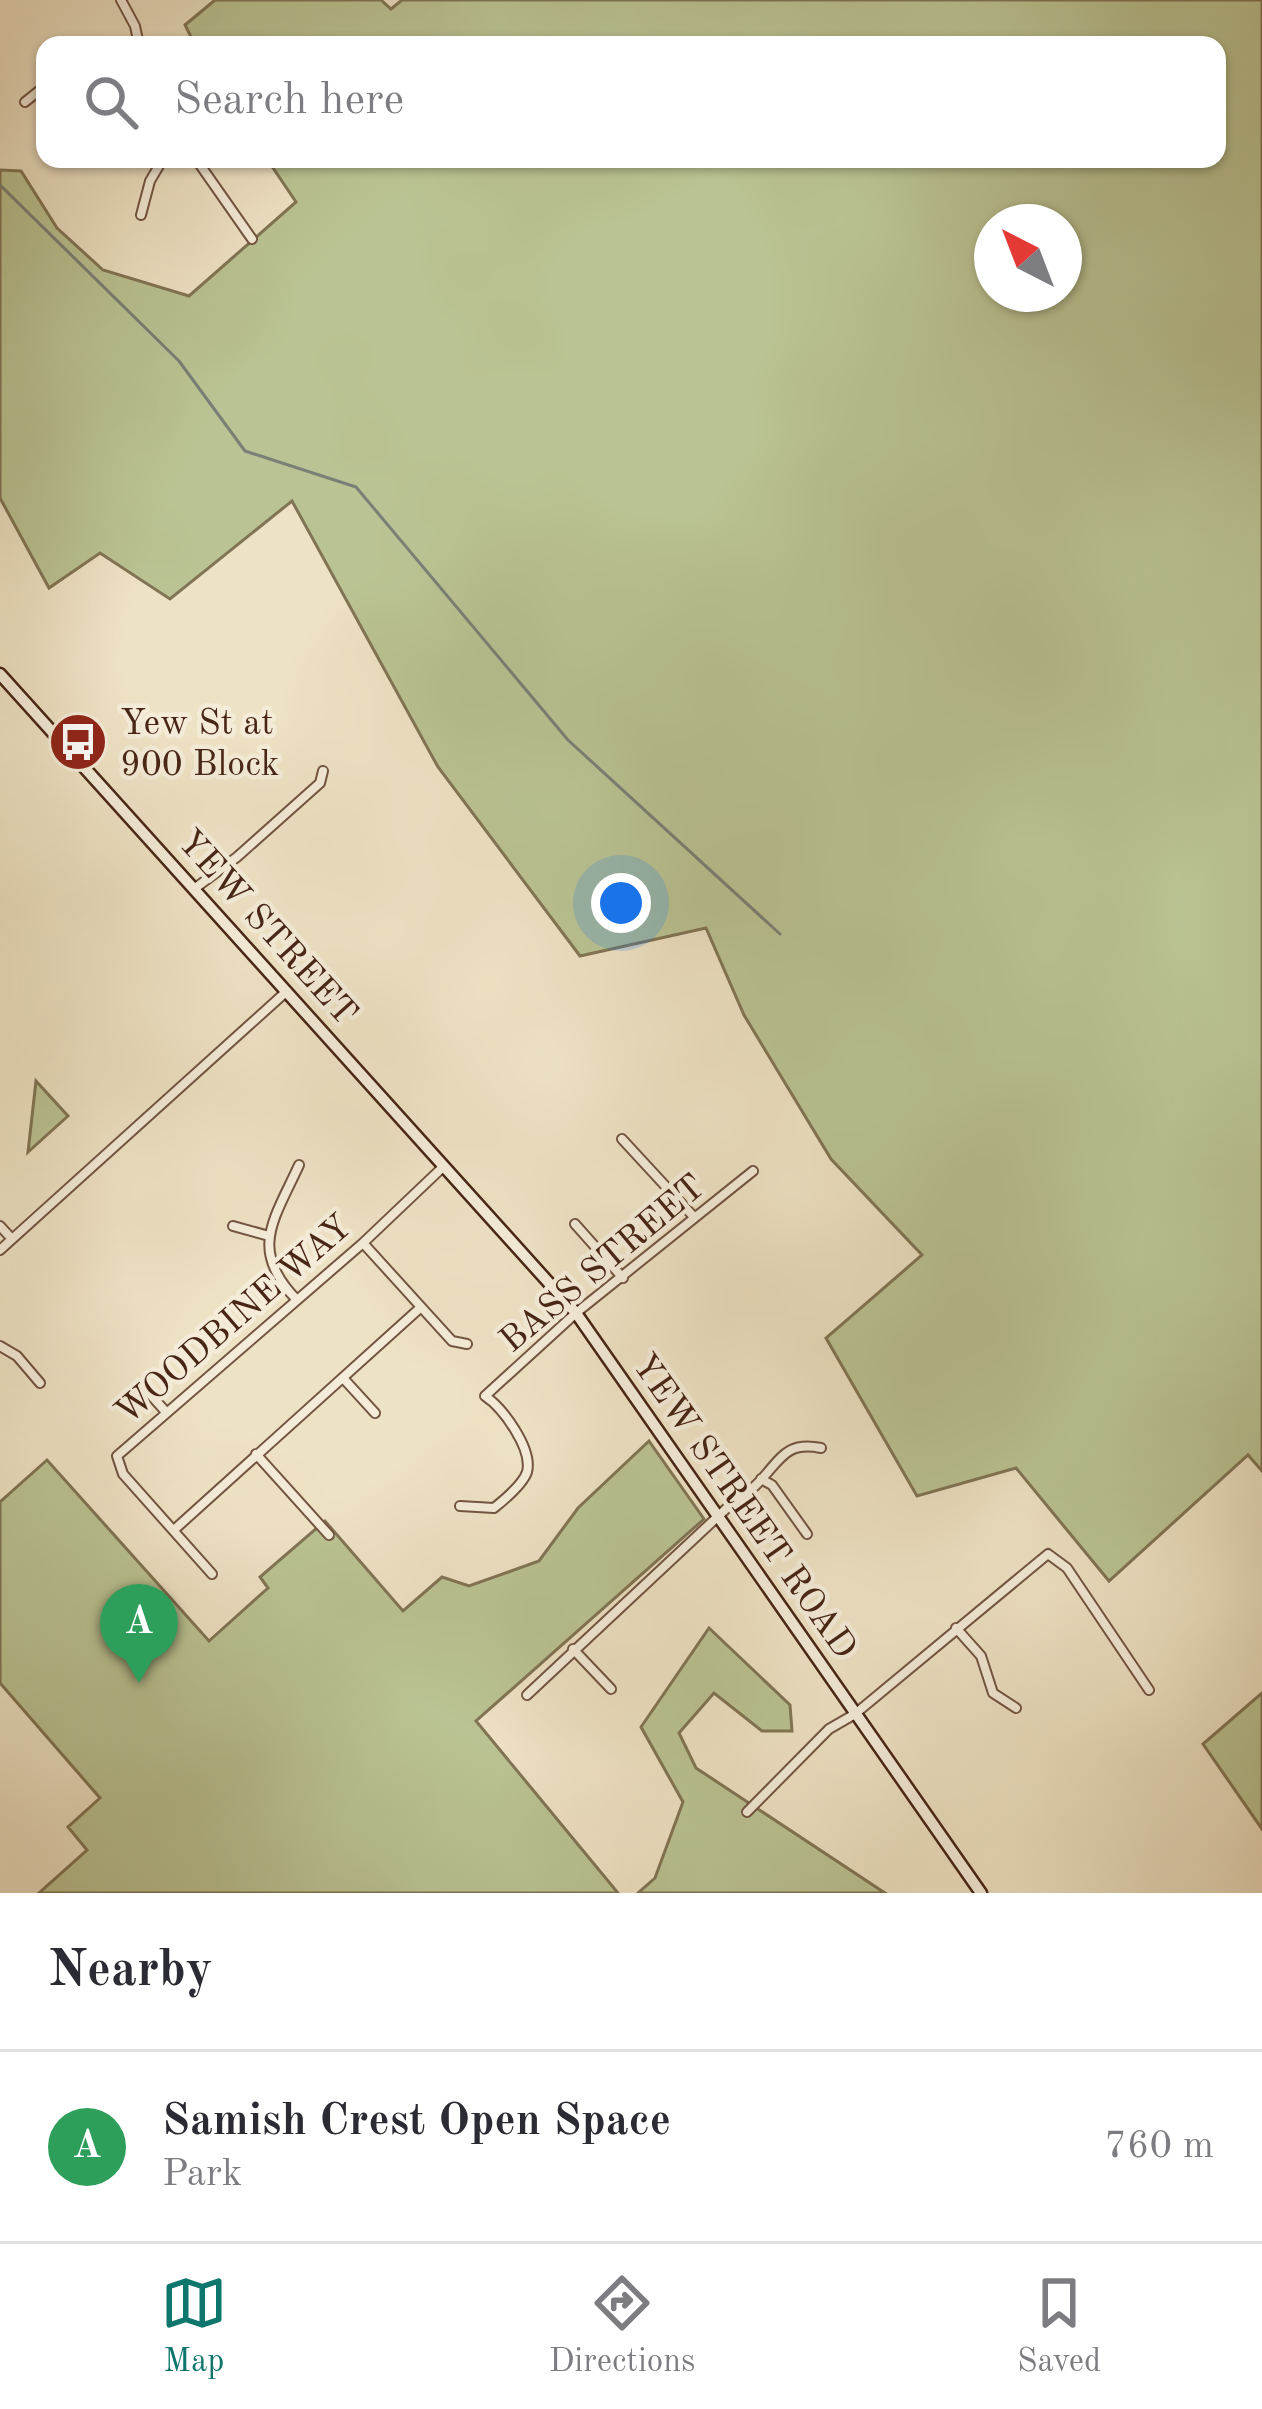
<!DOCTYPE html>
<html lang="en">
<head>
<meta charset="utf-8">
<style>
  :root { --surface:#fff; --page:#f2f2f3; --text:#2b2b33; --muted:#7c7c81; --line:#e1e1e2; --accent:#0f766e }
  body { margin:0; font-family:"Old Standard TT",serif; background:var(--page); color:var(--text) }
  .compass { position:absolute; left:974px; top:204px; width:108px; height:108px; border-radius:50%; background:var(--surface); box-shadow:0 3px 9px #0004; rotate:318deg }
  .you { position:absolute; left:621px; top:903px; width:42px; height:42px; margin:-30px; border:9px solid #fff; border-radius:50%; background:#1a73e8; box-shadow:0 0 0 18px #1a73e833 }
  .badge { display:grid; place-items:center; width:78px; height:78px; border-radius:50%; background:var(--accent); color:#fff; font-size:39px; font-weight:700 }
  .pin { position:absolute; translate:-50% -99px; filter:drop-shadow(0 3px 6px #0008) }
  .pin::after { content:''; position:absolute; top:63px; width:42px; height:36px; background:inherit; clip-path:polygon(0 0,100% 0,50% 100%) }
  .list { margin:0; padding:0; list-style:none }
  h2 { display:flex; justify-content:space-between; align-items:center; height:156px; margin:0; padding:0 48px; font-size:51px }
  h2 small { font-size:39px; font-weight:400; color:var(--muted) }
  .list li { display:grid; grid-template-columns:78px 1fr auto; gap:36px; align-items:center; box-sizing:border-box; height:192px; padding:0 48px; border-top:3px solid var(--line) }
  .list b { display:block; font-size:45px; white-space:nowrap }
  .list p { margin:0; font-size:39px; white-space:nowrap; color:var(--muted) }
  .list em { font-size:39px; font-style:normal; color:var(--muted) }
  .icon { flex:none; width:66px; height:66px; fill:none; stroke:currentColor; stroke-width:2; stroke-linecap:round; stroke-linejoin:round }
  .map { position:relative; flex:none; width:1262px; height:1893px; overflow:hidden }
  .search { position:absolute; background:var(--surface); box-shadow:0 3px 9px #0004; left:36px; right:36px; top:36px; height:132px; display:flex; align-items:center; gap:30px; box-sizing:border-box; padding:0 42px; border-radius:24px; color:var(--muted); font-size:45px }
  .sheet { height:348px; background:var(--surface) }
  nav { display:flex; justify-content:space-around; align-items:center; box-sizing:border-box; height:168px; border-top:3px solid var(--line); background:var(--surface); font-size:33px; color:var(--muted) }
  nav a { display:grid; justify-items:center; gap:6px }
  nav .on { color:var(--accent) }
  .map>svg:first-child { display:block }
  .green { fill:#bac393; stroke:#817454; stroke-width:3; fill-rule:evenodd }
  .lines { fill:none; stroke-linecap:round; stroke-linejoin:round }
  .stream { stroke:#798077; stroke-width:3 }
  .street-casing { stroke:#725441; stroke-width:12 }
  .secondary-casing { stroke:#482515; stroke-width:15 }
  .street { stroke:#f4ecd9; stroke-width:8 }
  .secondary { stroke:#f4ecd9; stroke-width:10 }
  .labels { text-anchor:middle; stroke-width:9; stroke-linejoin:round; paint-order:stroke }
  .poi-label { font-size:36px; fill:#482515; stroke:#f4ecd9; text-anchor:start }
  .street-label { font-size:36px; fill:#482515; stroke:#f4ecd9 }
</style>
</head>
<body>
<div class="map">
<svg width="1262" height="1893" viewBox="0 0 1262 1893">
  <rect width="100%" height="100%" fill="#eee2c4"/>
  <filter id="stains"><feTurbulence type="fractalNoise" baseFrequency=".00167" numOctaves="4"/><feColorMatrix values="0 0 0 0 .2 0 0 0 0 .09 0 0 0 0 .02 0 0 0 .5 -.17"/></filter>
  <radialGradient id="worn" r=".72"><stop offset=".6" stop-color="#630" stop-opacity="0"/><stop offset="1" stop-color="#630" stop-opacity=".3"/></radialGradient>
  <!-- green -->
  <path class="green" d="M215 0H381L391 9 402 0H1262V1471L1248 1455 1109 1581 1016 1468 917 1496 826 1338 922 1255 831 1159 744 1015 706 928 580 956 438 767 292 501 170 599 100 553 49 588 0 498V170L21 171 57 228 103 270 189 296 296 202 267 159H1217V45H195L185 25ZM992 222H1064V294H992Z
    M36 1081 68 1116 28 1152Z
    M649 1441 704 1519 476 1721 618 1893H39L87 1850 68 1827 100 1798 0 1683V1502L47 1460 209 1641 268 1588 260 1577 325 1521 403 1611 442 1577 469 1586 539 1561 578 1508Z
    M709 1628 790 1705 792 1731H762L714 1693 679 1733 696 1768 885 1893H638L655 1878 683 1802 641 1727Z
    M1262 1693V1829L1203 1744Z"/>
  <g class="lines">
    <!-- stream -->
    <path class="stream" d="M0 185 179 361 245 451 356 487 568 740 780 934"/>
    <defs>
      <path id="street" d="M121 0 135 26 139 45
        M25 102 45 86
        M196 159 252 239
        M141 215 150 181 163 159
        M194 889 237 857 320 783 323 771
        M622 1139 694 1217
        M575 1224 623 1278
        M0 1226 12 1239
        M233 1226 269 1236
        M363 1243 452 1341 467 1344
        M0 1250 287 991
        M297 1300C248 1250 274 1220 299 1165
        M0 1346 17 1356 40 1383
        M343 1378 375 1413
        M141 1384 166 1412
        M256 1454 329 1535
        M761 1479 772 1485 807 1534
        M460 1506 494 1508C504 1500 523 1484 527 1472 533 1449 503 1408 485 1396L576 1313 753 1171
        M175 1529 420 1308
        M212 1574 123 1474 117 1456 363 1243 444 1166
        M956 1628 981 1656 993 1693 1016 1708
        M573 1649 611 1689
        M527 1695 728 1507C738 1499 750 1492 759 1482 781 1459 786 1441 821 1448
        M747 1812 829 1729 855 1714 1048 1554 1067 1568 1149 1690"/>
      <path id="secondary" d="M0 674 576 1313 981 1893"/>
    </defs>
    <!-- street casing -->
    <use href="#street" class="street-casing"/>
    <!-- secondary casing -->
    <use href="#secondary" class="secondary-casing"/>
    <!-- street -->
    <use href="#street" class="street"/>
    <!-- secondary -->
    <use href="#secondary" class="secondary"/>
  </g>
  <!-- icons -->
  <defs>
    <symbol id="bus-disc" viewBox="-11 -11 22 22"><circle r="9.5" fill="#8f2418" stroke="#f4ecd9"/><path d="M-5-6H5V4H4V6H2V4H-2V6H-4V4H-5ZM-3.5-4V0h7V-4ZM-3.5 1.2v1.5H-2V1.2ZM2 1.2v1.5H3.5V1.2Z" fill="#fff"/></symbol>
  </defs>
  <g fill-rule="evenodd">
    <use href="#bus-disc" x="45" y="709" width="66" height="66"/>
  </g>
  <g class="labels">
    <!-- poi labels -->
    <g class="poi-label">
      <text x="120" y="734">Yew St at<tspan x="120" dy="41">900 Block</tspan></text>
    </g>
    <!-- street labels -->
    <g class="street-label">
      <text transform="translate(269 926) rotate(48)" y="13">YEW STREET</text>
      <text transform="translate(601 1262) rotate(-40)" y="13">BASS STREET</text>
      <text transform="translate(232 1318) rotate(-41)" y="13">WOODBINE WAY</text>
      <text transform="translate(746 1505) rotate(55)" y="13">YEW STREET ROAD</text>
    </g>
  </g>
  <rect width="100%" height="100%" filter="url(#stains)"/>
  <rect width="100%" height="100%" fill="url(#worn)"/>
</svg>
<svg class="compass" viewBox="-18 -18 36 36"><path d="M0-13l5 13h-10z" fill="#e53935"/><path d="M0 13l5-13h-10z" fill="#7c7c81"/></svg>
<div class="you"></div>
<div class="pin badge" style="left:139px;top:1683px;background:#2e9e5b">A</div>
<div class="search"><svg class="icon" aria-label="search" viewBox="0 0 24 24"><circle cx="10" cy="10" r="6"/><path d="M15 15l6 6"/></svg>Search here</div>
</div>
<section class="sheet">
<h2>Nearby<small></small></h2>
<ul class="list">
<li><span class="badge" style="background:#2e9e5b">A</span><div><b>Samish Crest Open Space</b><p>Park</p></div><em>760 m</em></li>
</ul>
</section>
<nav>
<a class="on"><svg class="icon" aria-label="map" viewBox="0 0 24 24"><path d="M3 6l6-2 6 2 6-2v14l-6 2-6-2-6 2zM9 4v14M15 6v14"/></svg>Map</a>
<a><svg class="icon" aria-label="directions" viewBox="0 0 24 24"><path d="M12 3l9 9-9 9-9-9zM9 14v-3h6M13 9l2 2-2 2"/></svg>Directions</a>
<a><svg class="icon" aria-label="saved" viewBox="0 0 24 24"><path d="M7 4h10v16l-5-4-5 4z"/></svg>Saved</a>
</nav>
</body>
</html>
